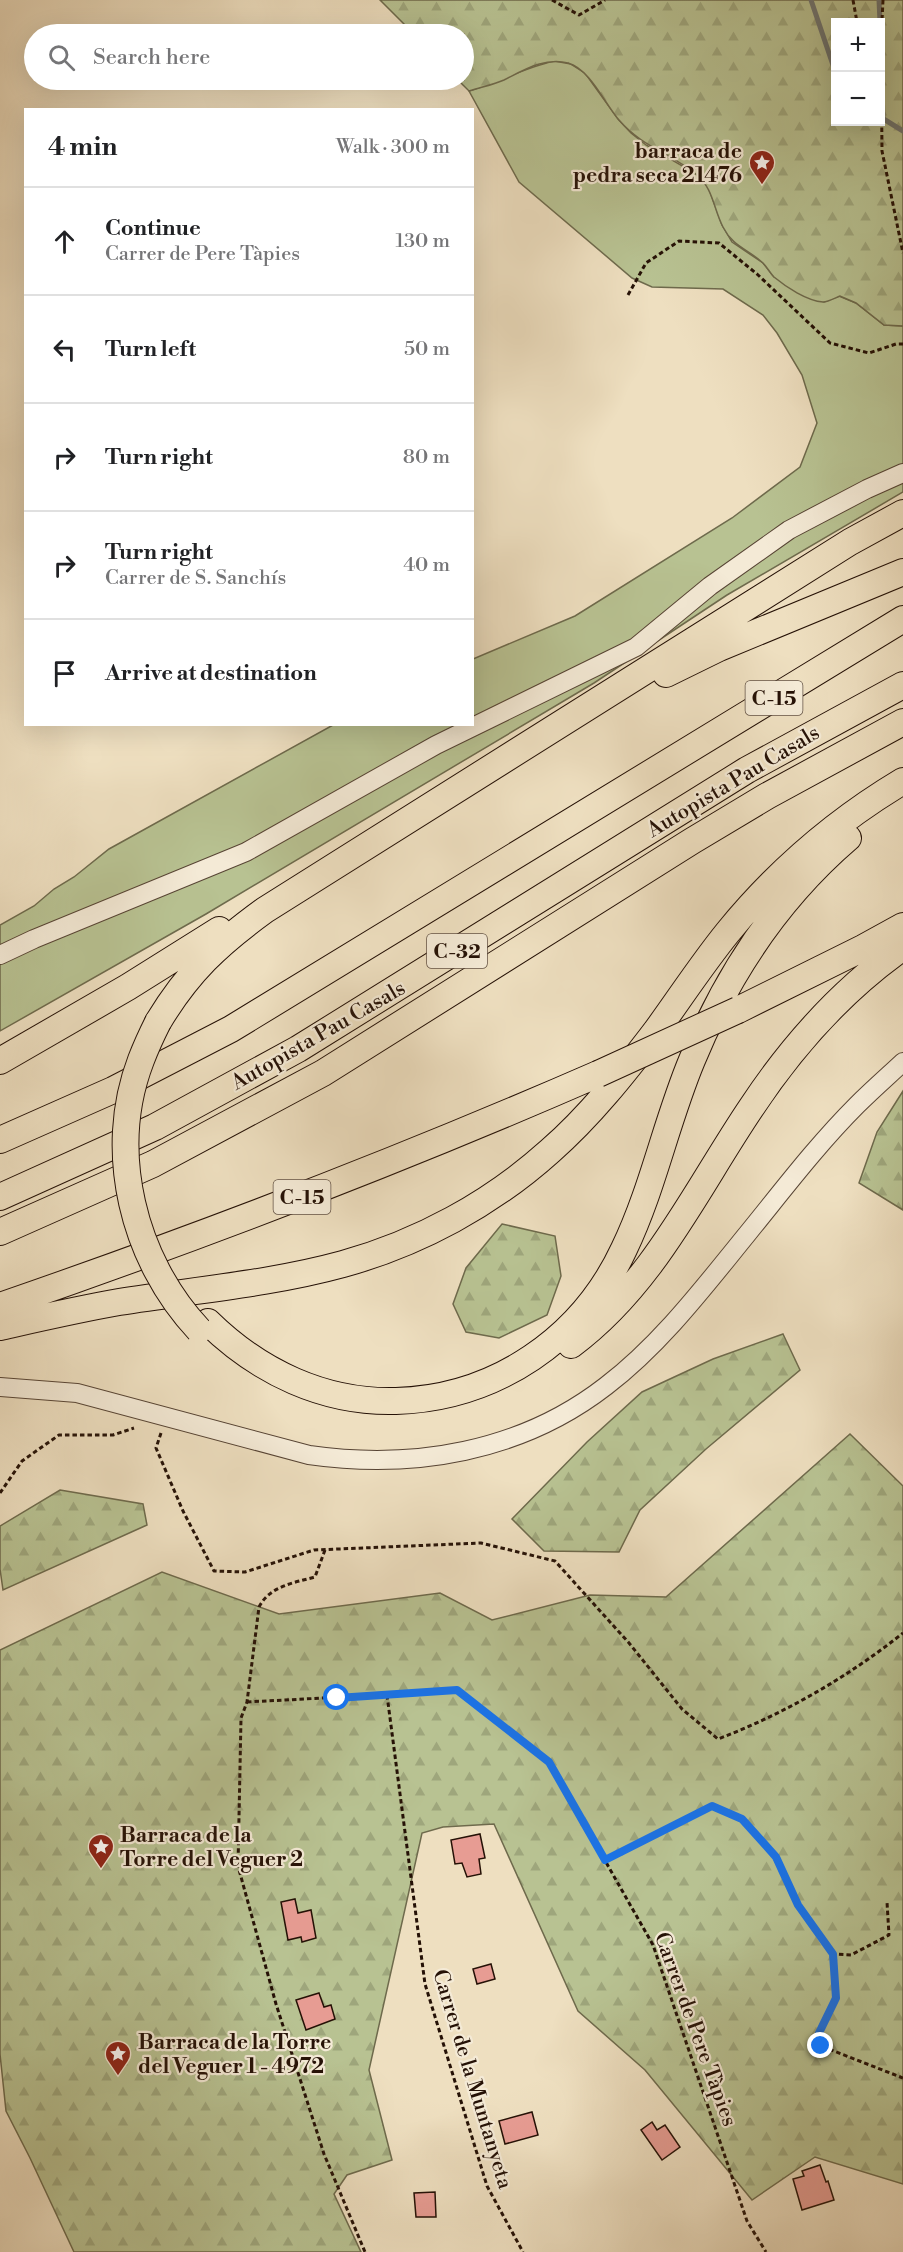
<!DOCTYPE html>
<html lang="en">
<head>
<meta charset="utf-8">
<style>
  :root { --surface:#fff; --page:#f2f2f2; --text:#202124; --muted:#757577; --line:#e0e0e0 }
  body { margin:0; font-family:"Libre Bodoni",serif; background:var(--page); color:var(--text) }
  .controls { position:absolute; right:18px; top:18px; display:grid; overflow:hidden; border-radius:0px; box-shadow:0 6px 24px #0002 }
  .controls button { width:54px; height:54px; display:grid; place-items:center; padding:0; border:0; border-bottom:2px solid var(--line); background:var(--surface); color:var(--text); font:30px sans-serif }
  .stop { position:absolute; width:18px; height:18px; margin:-14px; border:4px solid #1a73e8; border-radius:50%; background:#fff }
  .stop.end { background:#1a73e8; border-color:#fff; box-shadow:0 2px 6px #0008 }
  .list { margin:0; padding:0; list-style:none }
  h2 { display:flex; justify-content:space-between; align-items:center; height:78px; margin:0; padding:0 24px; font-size:26px }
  h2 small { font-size:20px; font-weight:400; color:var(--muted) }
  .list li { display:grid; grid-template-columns:39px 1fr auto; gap:18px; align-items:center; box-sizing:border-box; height:108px; padding:0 24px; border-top:2px solid var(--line) }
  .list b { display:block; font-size:22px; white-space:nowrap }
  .list p { margin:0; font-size:20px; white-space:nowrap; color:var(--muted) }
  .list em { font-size:20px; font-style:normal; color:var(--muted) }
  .icon { flex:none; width:33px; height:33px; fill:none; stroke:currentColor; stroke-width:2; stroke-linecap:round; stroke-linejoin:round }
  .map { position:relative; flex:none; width:903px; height:2252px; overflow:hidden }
  .search { position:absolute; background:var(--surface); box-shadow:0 6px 24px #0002; left:24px; top:24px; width:450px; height:66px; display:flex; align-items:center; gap:15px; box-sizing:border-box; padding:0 21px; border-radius:33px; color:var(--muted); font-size:22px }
  .panel { position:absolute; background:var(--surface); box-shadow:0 6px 24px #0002; left:24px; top:108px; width:450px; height:618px; border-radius:0px }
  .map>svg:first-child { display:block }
  .green { fill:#b8c292; stroke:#6e6a4c; stroke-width:1.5 }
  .forest { fill:url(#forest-firs); stroke:#6e6a4c; stroke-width:1.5; fill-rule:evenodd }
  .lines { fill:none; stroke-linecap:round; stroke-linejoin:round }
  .stream { stroke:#6e7673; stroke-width:5 }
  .building { fill:#e79c93; stroke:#251106; stroke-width:1.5 }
  .minor-casing { stroke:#574434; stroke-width:20 }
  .highway-casing { stroke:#251106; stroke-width:28 }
  .path { stroke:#251106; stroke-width:3; stroke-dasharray:4.5 3; stroke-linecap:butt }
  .minor { stroke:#f4ead6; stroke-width:18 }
  .highway { stroke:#eedfc0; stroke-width:26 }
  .highway-bridge-casing { stroke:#251106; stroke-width:28; stroke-linecap:butt }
  .highway-bridge { stroke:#eedfc0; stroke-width:26 }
  .route { stroke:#1a73e8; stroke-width:8 }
  .labels { text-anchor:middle; stroke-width:4.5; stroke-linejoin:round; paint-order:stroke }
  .shield { fill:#f4ead6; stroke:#635244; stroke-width:1.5 }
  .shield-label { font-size:20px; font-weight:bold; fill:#251106 }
  .poi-label { font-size:21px; font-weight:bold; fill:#251106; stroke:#f4ead6; text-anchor:start }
  .street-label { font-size:21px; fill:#251106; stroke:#f4ead6 }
</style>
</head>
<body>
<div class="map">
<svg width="903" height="2252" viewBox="0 0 903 2252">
  <defs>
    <pattern id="forest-firs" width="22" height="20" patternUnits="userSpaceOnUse" patternTransform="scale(1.5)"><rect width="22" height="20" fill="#b8c292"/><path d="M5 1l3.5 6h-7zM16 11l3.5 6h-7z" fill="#9ea67c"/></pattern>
  </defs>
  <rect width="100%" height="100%" fill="#eedfc0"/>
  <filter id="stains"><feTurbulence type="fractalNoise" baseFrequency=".00333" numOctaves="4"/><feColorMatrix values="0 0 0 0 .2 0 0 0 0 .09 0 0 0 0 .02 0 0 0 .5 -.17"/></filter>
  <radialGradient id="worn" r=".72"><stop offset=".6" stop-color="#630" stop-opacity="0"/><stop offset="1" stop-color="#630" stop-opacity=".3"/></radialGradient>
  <!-- green -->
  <path class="green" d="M554 61 571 64 585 73 618 119 631 133 646 145 698 175 709 189 722 225 732 242 763 263 774 277 824 302 839 296 856 303 884 325 903 326V492L727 595 594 683 206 914 0 1031V925L34 906 54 889 74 877 109 849 333 725 472 724 473 659 575 616 732 518 800 467 817 423 802 375 777 333 763 315 723 289 652 287 632 278 519 182 469 91C498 82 524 68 554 61Z"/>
  <!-- forest -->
  <path class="forest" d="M380 0H903V326L884 325 856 303 840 296C835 298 828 302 823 302 807 301 786 287 774 277 770 273 767 267 763 263 748 249 733 247 723 227 714 210 713 188 697 175 671 153 643 148 619 120 605 104 590 69 568 63 545 57 524 70 504 80 493 85 481 87 469 91L458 80H464V34H414ZM880 22V122H836V22Z
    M903 1091V1210L859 1183 877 1132Z
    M502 1224 555 1236 561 1276 547 1315 499 1338 466 1332 453 1304 466 1268Z
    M783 1334 800 1370 706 1449 640 1510 619 1552 544 1551 512 1519 587 1442 642 1392 713 1359Z
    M850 1434 903 1486V2184L815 2157 752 2200 645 2070 578 2011 494 1824 443 1827 422 1833 369 2070 392 2160 347 2175 334 2194 361 2252H74L30 2158 6 2111 0 2054V1650L162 1572 279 1614 440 1593 492 1620 590 1595 666 1597Z
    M60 1490 143 1504 147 1525 3 1590 0 1569V1526Z"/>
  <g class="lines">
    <!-- stream -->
    <path class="stream" d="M811 0 836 74
      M879 0 880 22
      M880 33 883 118
      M882 118 903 131"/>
  </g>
  <!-- building -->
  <path class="building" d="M480 1834 485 1858 479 1859 481 1874 467 1877 462 1863 455 1864 451 1840Z
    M295 1899 298 1913 311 1910 316 1938 302 1942 301 1937 288 1940 281 1902Z
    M491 1964 495 1979 477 1984 473 1969Z
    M319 1993 324 2007 331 2005 335 2019 306 2030 296 2000Z
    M532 2112 538 2135 505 2144 499 2121Z
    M652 2122 657 2130 665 2125 680 2147 662 2160 641 2130Z
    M820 2165 826 2182 828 2181 834 2200 802 2210 793 2179 804 2176 802 2171Z
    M435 2192 436 2217H416L414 2193Z"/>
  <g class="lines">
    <defs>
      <path id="minor" d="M0 955 34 939 246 852 436 745 636 647 710 586 789 530 867 489 903 473
        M0 1387 77 1393 309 1455C413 1470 521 1452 606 1386 661 1344 704 1287 748 1233 783 1190 817 1145 857 1105 872 1090 888 1076 903 1062"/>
      <path id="highway" d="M666 674 719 648 903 572
        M738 1010 863 948 903 926
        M158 1022C188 972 218 944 265 910L850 542 903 513
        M0 1061 128 987 219 930
        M0 1140 113 1090 231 1029 903 619
        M0 1197 155 1127 298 1049 747 770 903 685
        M0 1232 153 1164 323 1073 692 841 767 796 903 722
        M0 1306C203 1236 401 1160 598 1074
        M208 1322C259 1372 324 1403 396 1401 496 1398 582 1339 624 1249 653 1189 666 1122 692 1060 727 975 777 899 848 838
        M0 1327C40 1318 79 1309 119 1302 194 1290 270 1284 343 1264 419 1243 491 1204 550 1151 590 1116 624 1073 656 1031 680 998 702 964 728 932 777 872 836 821 903 781
        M571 1345C653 1284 695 1191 751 1108 792 1046 842 990 903 947"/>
    </defs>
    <!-- minor casing -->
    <use href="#minor" class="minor-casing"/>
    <!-- highway casing -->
    <use href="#highway" class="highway-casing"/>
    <!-- path -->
    <path class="path" d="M552 0 579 15 605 0
      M853 0 857 22
      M883 0 881 42 882 151 903 253
      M628 295 646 263 679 241 719 243 757 274 830 343 869 353 896 344H903
      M161 1433 156 1448 183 1511 214 1571 245 1572 314 1550 481 1543 555 1561 629 1643 682 1709 718 1739C784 1714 848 1677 903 1633
      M0 1493 22 1461 59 1435H113L134 1428
      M325 1550 315 1577C293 1583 270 1586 259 1607L247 1702 241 1718 238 1866 276 2004 324 2154 365 2252
      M387 1695 425 1984 487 2186 523 2252
      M247 1702 457 1691 549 1762 653 1945 747 2221 766 2252
      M605 1860 712 1806 742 1819 776 1857 798 1905 833 1954 851 1955 889 1935 887 1902
      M833 1954 836 1998 819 2033 821 2046 903 2078"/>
    <!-- minor -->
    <use href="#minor" class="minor"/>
    <!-- highway -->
    <use href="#highway" class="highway"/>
    <defs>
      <path id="highway-bridge" d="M158 1022C152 1034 146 1047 141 1060 106 1151 133 1260 199 1330
        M598 1074 738 1010"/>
    </defs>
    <!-- highway-bridge casing -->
    <use href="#highway-bridge" class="highway-bridge-casing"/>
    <!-- highway-bridge -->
    <use href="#highway-bridge" class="highway-bridge"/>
  </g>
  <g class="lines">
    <!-- route -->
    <path class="route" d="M337 1698 457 1690 549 1762 605 1860 712 1806 742 1819 776 1857 798 1905 833 1954 836 1998 819 2033 821 2046"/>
  </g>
  <!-- icons -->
  <defs>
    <symbol id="sight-pin" viewBox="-11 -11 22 30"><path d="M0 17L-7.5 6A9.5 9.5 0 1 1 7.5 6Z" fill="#8f2418" stroke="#f4ead6"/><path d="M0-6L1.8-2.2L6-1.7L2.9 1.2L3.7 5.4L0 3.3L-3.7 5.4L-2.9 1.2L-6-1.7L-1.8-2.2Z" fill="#fff"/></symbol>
  </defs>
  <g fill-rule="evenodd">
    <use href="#sight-pin" x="747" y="148" width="30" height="40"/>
    <use href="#sight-pin" x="86" y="1832" width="30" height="40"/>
    <use href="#sight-pin" x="103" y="2039" width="30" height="40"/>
  </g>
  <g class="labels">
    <!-- shield labels -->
    <g class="shield">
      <rect x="745.5" y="681" width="57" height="34" rx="4.5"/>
      <rect x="427" y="934" width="60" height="34" rx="4.5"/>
      <rect x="273.5" y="1180" width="57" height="34" rx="4.5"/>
    </g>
    <g class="shield-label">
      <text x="774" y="705">C-15</text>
      <text x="457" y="958">C-32</text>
      <text x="302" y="1204">C-15</text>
    </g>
    <!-- poi labels -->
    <g class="poi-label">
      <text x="742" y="158" text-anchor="end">barraca de<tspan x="742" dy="24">pedra seca 21476</tspan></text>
      <text x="120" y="1842">Barraca de la<tspan x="120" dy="24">Torre del Veguer 2</tspan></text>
      <text x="138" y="2049">Barraca de la Torre<tspan x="138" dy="24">del Veguer 1 - 4972</tspan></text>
    </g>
    <!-- street labels -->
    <g class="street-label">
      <text transform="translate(733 781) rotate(-31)" y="7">Autopista Pau Casals</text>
      <text transform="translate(318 1035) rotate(-30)" y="7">Autopista Pau Casals</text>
      <text transform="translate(696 2029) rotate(70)" y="7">Carrer de Pere Tàpies</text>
      <text transform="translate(473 2079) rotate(73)" y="7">Carrer de la Muntanyeta</text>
    </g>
  </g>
  <rect width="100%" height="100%" filter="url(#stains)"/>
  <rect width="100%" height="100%" fill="url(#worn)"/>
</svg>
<div class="controls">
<button>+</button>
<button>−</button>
</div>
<div class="stop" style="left:337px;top:1698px"></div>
<div class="stop end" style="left:821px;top:2046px"></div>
<div class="search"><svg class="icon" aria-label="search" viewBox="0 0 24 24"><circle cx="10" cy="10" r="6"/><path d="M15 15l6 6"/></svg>Search here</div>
<section class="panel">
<h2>4 min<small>Walk · 300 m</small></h2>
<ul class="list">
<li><svg class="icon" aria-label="ahead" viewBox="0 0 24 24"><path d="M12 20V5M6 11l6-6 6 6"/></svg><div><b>Continue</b><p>Carrer de Pere Tàpies</p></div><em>130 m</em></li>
<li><svg class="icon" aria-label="left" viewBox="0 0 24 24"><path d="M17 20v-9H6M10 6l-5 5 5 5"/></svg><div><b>Turn left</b></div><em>50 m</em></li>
<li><svg class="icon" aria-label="right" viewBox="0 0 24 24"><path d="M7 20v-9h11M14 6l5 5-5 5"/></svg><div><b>Turn right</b></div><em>80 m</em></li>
<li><svg class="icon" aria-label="right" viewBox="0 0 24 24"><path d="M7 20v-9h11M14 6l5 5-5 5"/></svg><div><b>Turn right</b><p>Carrer de S. Sanchís</p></div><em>40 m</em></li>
<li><svg class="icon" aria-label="arrive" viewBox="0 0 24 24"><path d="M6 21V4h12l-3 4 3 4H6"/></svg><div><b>Arrive at destination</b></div></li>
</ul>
</section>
</div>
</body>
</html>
